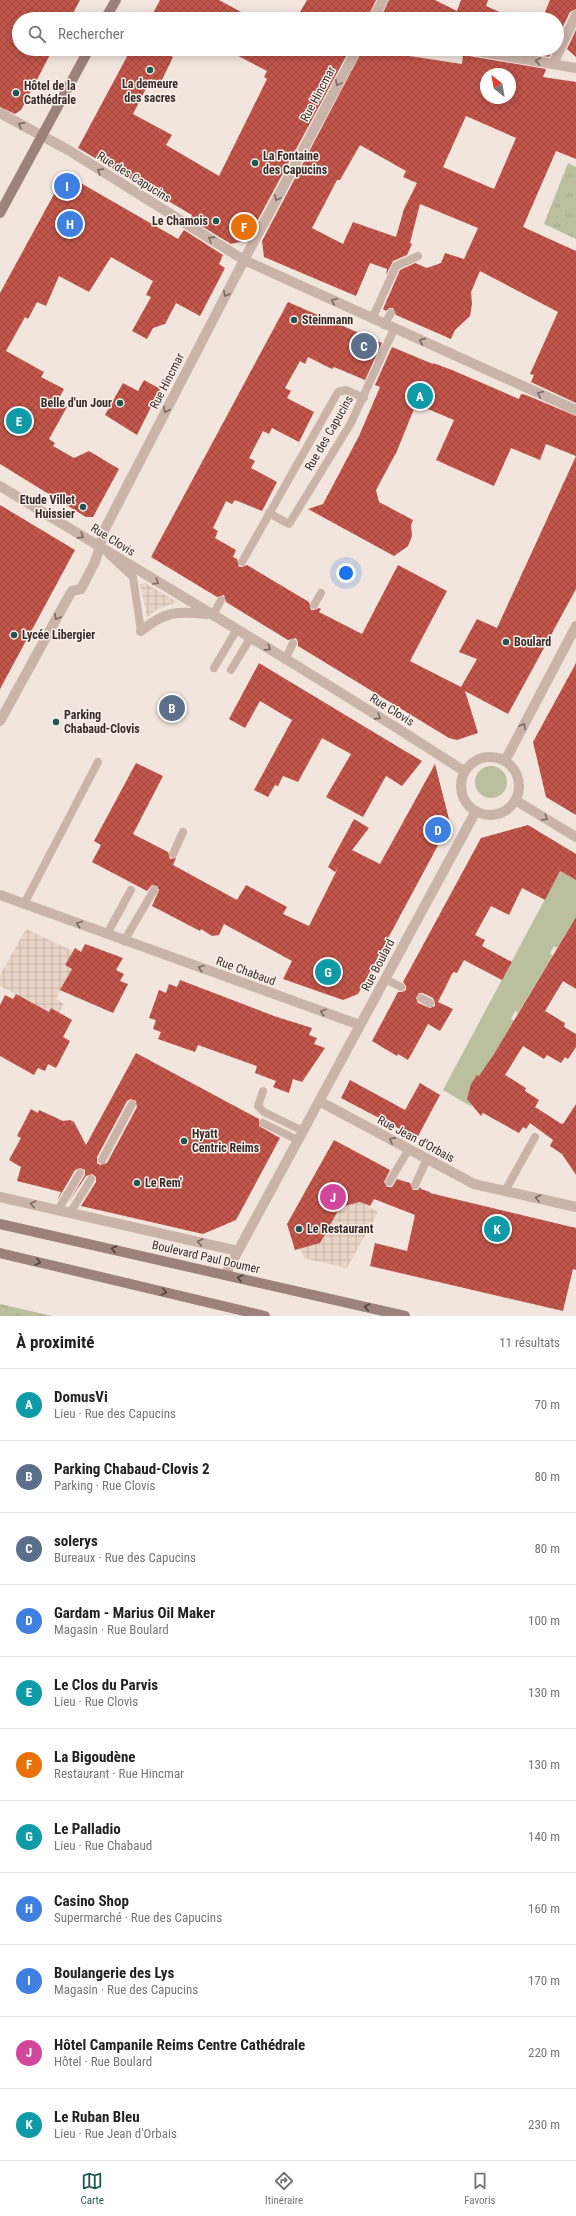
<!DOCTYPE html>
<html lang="fr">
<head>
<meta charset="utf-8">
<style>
  :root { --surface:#fff; --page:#f6f6f6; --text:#222; --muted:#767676; --line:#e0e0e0; --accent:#1f5753 }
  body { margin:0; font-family:"Roboto Condensed",sans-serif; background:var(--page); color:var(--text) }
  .compass { position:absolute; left:480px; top:68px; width:36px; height:36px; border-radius:50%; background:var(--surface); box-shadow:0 2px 10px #0003; rotate:329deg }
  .you { position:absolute; left:346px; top:573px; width:14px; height:14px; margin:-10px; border:3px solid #fff; border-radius:50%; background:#1a73e8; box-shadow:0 0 0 6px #1a73e833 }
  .badge { display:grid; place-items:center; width:26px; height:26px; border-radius:50%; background:var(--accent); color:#fff; font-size:13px; font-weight:700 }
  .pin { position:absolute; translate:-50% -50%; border:2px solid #fff; box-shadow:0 1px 4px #0006 }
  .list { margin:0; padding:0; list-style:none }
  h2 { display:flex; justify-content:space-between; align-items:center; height:52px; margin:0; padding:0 16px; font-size:17px }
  h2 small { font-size:13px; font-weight:400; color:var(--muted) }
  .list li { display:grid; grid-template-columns:26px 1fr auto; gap:12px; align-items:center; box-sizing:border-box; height:72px; padding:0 16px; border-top:1px solid var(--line) }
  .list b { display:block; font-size:15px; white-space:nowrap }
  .list p { margin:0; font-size:13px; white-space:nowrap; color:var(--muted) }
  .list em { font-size:13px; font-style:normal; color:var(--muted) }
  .icon { flex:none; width:22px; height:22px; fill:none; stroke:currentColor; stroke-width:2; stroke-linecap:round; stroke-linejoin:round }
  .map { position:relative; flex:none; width:576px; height:1316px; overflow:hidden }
  .search { position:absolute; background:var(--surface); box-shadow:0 2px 10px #0003; left:12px; right:12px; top:12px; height:44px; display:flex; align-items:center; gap:10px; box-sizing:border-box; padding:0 14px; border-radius:22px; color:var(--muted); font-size:15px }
  .sheet { height:844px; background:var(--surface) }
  nav { display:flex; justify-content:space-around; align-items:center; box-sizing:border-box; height:56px; border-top:1px solid var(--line); background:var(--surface); font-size:11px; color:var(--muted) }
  nav a { display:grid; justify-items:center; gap:2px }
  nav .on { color:var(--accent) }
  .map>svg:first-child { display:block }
  .green { fill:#bac09d }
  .park { fill:url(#park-tufts) }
  .plaza { fill:url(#plaza-grid) }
  .building { fill:url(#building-cross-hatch); fill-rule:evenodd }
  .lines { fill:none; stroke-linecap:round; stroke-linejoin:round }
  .lane { stroke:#cab3a9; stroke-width:8 }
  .street { stroke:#cab3a9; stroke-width:10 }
  .secondary { stroke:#9d827b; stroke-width:10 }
  .oneway { stroke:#796863 }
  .oneway2 { stroke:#50413e }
  .poi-dot { fill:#1f5753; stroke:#f9f0ea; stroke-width:1.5 }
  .labels { text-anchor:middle; stroke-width:3; stroke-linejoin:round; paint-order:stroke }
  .poi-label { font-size:12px; font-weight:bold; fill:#372b29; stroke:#f9f0ea; text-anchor:start }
  .street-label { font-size:12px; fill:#372b29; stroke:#f9f0ea }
</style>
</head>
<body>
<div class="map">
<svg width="576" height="1316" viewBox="0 0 576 1316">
  <defs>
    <pattern id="park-tufts" width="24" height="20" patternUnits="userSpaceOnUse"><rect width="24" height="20" fill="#bac09d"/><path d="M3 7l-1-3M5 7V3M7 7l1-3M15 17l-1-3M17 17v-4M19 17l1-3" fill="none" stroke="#a0a587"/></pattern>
    <pattern id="plaza-grid" width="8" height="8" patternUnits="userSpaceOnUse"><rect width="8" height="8" fill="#e9d4c5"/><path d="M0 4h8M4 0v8" fill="none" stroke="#c8b6a9"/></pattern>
    <pattern id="building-cross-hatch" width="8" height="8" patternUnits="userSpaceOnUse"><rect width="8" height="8" fill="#c2564b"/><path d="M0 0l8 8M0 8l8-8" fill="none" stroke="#9e473e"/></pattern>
  </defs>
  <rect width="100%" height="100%" fill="#f2e5dd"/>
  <!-- green -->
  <path class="green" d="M475 782a16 16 0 1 1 32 0a16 16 0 1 1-32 0Z
    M560 871 576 880V917L557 948 554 946 550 954 553 955 518 1013 515 1011 511 1019 514 1021 480 1077 471 1084 468 1097 472 1107 443 1090Z"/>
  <!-- park -->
  <path class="park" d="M568 163 576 167V239L544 224Z
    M0 1304 52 1316H0Z"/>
  <!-- plaza -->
  <path class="plaza" d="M145 583 177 602 156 610 147 617 140 584Z
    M26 929 73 951 65 965 72 969 56 999 64 1004 57 1016 0 986V975Z
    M360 1202 378 1212 347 1268 304 1258 300 1248 340 1207Z"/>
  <!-- building -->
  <path class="building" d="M0 0H80L70 19H19V49H53L21 110 15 114 0 107Z
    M160 0H219L254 19H150Z
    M307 0H376L367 19H296Z
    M389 0H435L457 11 461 0H488L486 6 516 19H380Z
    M550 0H576V9L570 12 557 39V19H542Z
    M576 30V57L567 49Z
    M131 49H170L167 54 173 57 160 84 151 79 133 114 172 135 166 145 219 176 267 79 264 77 267 71 225 49H350L247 240 231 244 190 219 192 215 78 148Z
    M363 49 462 64 463 55 546 69 543 77 576 82V159L556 151 523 227 576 251V403L531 382 534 375 530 374 558 312 480 271 471 292 472 304 470 316 455 330 451 339 396 315 393 308H389L386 311 383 309 400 270 415 263 427 268 441 263 445 253 464 259 478 228 420 204 410 243 412 244 407 255 393 261 386 275 387 269 370 263 356 296 264 257 262 241ZM486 74H510V98H486ZM466 116 516 138 494 189 443 167ZM360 145 406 171 403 177 417 183 404 209 396 237 353 222 343 244 312 228 337 180H340Z
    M504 49H553L549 57Z
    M65 174 178 239 184 230 223 255 219 264 225 268 200 316 176 303 165 324 153 328 147 339 132 331 151 297 146 295 153 281 111 257 89 292 59 276 46 306 37 302 28 319 25 317 6 351 44 372 41 377 64 389 57 402 67 407 49 439 55 443 53 446 74 458 89 451 119 469 93 517H86L0 464V293Z
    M288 302 382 343 365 380 334 367 332 369 308 357 305 364 300 361 285 388 291 391 287 398 314 412 299 442 272 428 269 434 263 431 249 458 255 461 251 468 277 482 262 511 235 500 232 504 226 501 213 528 218 531 215 538 236 550 233 557 237 559 239 567H242L247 565 309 602 311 610H314L319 608 321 609 319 612 362 634 398 565 447 591 410 661 461 687 477 659 459 652 477 619 497 628 576 456 546 444 540 460 511 448 494 486 436 460 454 420 416 404 397 451 376 490 379 502 413 520 411 525 412 536 408 546 394 556 308 509 323 504 359 436 380 387 375 385 392 347 433 364V363L452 370 519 399 521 394 526 395 576 416V589L508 714 465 691 478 733 457 740 449 738 298 646V642L296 638 288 640 226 602 224 595 217 597 151 557Z
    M144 380 160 389 137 435 105 415 123 383 138 391Z
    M0 505 75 550 0 689Z
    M259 663 405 751 422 761 402 786 386 776 363 817 326 797 351 754 322 738 298 782 283 776 278 786 275 785 268 797 254 790 292 720 260 701 245 728 229 719Z
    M576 663V815L546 797 533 742Z
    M136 763 163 776 133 834 168 852 170 859 176 858 173 865 237 900 246 885 287 907 283 914 309 926 338 868 335 872 328 867 354 819 369 828 352 850 380 864 435 764 450 823 358 994 343 1000 283 979 292 961 224 924 219 935 212 936 201 929 200 931 152 906 159 890 157 886 152 885 147 891 92 862 101 845 94 841Z
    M528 825 576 854V880L560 871 545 900 522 888 509 915 491 906 475 935 485 940 482 946 512 962 508 969 502 980 464 960 457 973 453 972 438 1002 453 1009 440 1031 428 1024 408 1060 398 1054 397 1056 372 1041 398 992H402L406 990V986L403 982 481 838ZM419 993H423L433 998 435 1003V1006L430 1008 418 1003 416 998Z
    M576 917V989L563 981 545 1011 565 1023 564 1027 576 1034V1047L568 1059 565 1057 561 1063 547 1055 544 1059 523 1046 505 1075 526 1088 525 1091 539 1100 535 1107 560 1123 563 1124 576 1104V1175L562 1154 550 1146 553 1140 530 1123 526 1129 523 1127 519 1133 483 1113 481 1116 467 1099 471 1084 477 1075 479 1076 494 1054Z
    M85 944 123 958 116 970 124 974 120 981 128 984 113 1013 60 990 72 969 65 965 75 948 81 952Z
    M180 980 274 1016 312 1028 309 1035 317 1038 314 1044 325 1048 302 1082 293 1079 289 1093 273 1087 276 1081 255 1073 257 1066 198 1045 195 1052 158 1039 161 1032 153 1029 156 1020 149 1018 159 990 166 993 169 984 177 987Z
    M16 994 49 1012 51 1008 72 1020 63 1037 70 1041 56 1068 48 1064 45 1071 38 1068 34 1075 0 1056V1005L5 995 13 999Z
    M136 1053 259 1119V1126L280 1138 236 1220 203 1234 81 1206 96 1182V1177L92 1174 86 1176 68 1203 85 1175V1170L80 1168 75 1170 57 1201 61 1192 17 1181 21 1167 9 1160 21 1138 17 1136 31 1109 38 1113 39 1110 63 1121 70 1120 74 1122 86 1145ZM131 1099 136 1101 137 1107 107 1163 100 1165 97 1163V1157L127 1101Z
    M350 1080 405 1110 420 1083 440 1095 417 1138 341 1098Z
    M334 1140 390 1170 384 1182 387 1187H392L397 1179 410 1183 413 1190H418L420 1187 421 1189 430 1192V1193L576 1228V1270L573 1269 563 1311 370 1266 375 1243 407 1251 415 1215 374 1199 370 1206 360 1202 340 1207 320 1243 295 1250 287 1224Z"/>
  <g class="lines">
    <!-- lane -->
    <path class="lane" d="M372 319 396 266 418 256
      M384 325 391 313
      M269 513 289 524 351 423 394 329
      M109 555 133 577 141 631
      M242 562 338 392 346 390 364 398
      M314 605 321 593
      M213 615 221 600
      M285 660 293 643
      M214 668 237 629
      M231 670 251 637
      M173 854 183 832
      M24 904 98 762
      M107 934 131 890
      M124 941 154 890
      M385 979 401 987
      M421 998 430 1003
      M263 1091 258 1106 264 1112 303 1131
      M263 1123 298 1140
      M102 1160 132 1104
      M389 1182 409 1149
      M415 1185 427 1159
      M505 1191 535 1137
      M58 1210 80 1173
      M70 1213 91 1179"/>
    <!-- street -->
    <path class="street" d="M373 19 383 0
      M465 49 576 68
      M553 64 576 15
      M0 113 70 151 244 260 576 410
      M0 486C155 581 312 672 464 771
      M141 631C165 611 177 611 207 614
      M0 721 65 603 72 591 81 589 95 562 105 529 110 519 244 260 357 49
      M461 786a29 29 0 1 1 58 0a29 29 0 1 1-58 0Z
      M505 761 576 626
      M515 800 576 837
      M0 895 360 1025
      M319 1101 474 1184 576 1207
      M0 1197 238 1251
      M225 1275 476 811"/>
    <!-- secondary -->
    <path class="secondary" d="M105 19 116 0
      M0 213 89 49
      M0 1224 405 1316
      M0 1253 265 1316"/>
  </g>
  <!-- one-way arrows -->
  <defs><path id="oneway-chevron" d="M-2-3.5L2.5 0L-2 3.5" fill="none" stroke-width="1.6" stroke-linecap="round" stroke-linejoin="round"/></defs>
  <g class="oneway">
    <use href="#oneway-chevron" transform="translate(538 61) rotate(-170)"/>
    <use href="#oneway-chevron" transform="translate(338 83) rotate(118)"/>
    <use href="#oneway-chevron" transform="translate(21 125) rotate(-151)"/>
    <use href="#oneway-chevron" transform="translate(100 171) rotate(-148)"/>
    <use href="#oneway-chevron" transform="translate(277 198) rotate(118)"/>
    <use href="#oneway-chevron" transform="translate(211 239) rotate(-148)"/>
    <use href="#oneway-chevron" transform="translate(226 294) rotate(117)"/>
    <use href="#oneway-chevron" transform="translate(334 301) rotate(-155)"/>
    <use href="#oneway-chevron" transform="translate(422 341) rotate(-156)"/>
    <use href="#oneway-chevron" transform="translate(540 394) rotate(-156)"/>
    <use href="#oneway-chevron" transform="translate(166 410) rotate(117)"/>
    <use href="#oneway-chevron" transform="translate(81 536) rotate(32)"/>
    <use href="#oneway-chevron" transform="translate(156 582) rotate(31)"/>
    <use href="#oneway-chevron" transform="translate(57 617) rotate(119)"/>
    <use href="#oneway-chevron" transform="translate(268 648) rotate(33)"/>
    <use href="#oneway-chevron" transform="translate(378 717) rotate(32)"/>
    <use href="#oneway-chevron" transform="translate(523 726) rotate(-62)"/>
    <use href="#oneway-chevron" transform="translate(545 818) rotate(31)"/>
    <use href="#oneway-chevron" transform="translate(79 924) rotate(-160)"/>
    <use href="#oneway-chevron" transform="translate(201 968) rotate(-160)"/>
    <use href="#oneway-chevron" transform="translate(323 1012) rotate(-160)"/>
    <use href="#oneway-chevron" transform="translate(392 1140) rotate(-152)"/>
    <use href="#oneway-chevron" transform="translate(538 1198) rotate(-167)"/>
    <use href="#oneway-chevron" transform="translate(33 1204) rotate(-167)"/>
    <use href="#oneway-chevron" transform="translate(200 1242) rotate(-167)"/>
  </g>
  <g class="oneway2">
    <use href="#oneway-chevron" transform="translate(114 1249) rotate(-167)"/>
    <use href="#oneway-chevron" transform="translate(38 1262) rotate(13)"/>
    <use href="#oneway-chevron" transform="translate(240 1278) rotate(-167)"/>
    <use href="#oneway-chevron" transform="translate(164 1292) rotate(13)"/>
    <use href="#oneway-chevron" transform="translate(367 1307) rotate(-167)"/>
  </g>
  <!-- markers -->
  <g class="poi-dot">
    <circle cx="150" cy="70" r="4"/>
    <circle cx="16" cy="93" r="4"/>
    <circle cx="255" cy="163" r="4"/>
    <circle cx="216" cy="221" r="4"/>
    <circle cx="294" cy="320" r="4"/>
    <circle cx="120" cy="403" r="4"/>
    <circle cx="83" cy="507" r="4"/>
    <circle cx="14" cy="635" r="4"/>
    <circle cx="506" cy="642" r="4"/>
    <circle cx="56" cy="722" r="4"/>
    <circle cx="184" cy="1141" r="4"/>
    <circle cx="137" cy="1183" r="4"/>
    <circle cx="299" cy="1229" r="4"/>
  </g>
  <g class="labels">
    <!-- poi labels -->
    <g class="poi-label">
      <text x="150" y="88" text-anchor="middle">La demeure<tspan x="150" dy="14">des sacres</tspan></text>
      <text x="24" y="90">Hôtel de la<tspan x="24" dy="14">Cathédrale</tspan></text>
      <text x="263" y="160">La Fontaine<tspan x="263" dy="14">des Capucins</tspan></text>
      <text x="208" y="225" text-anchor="end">Le Chamois</text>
      <text x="302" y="324">Steinmann</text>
      <text x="112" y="407" text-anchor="end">Belle d'un Jour</text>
      <text x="75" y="504" text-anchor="end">Etude Villet<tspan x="75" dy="14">Huissier</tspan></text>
      <text x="22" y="639">Lycée Libergier</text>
      <text x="514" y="646">Boulard</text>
      <text x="64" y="719">Parking<tspan x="64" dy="14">Chabaud-Clovis</tspan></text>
      <text x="192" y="1138">Hyatt<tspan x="192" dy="14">Centric Reims</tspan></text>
      <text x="145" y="1187">Le Rem'</text>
      <text x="307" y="1233">Le Restaurant</text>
    </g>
    <!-- street labels -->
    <g class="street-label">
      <text transform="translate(318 94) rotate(-62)" y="4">Rue Hincmar</text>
      <text transform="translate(134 177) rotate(32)" y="4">Rue des Capucins</text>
      <text transform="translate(167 381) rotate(-63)" y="4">Rue Hincmar</text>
      <text transform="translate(329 433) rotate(-60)" y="4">Rue des Capucins</text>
      <text transform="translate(113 540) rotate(32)" y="4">Rue Clovis</text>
      <text transform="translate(392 710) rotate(32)" y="4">Rue Clovis</text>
      <text transform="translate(378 965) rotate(-62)" y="4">Rue Boulard</text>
      <text transform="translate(246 971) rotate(20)" y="4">Rue Chabaud</text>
      <text transform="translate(416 1139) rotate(28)" y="4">Rue Jean d'Orbais</text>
      <text transform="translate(206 1257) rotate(13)" y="4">Boulevard Paul Doumer</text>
    </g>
  </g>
</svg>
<svg class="compass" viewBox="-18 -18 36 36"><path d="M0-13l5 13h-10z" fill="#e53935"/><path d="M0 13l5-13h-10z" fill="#767676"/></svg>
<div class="you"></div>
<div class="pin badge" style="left:420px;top:396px;background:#0f9aa8">A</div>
<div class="pin badge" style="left:172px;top:708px;background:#5c6f8a">B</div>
<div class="pin badge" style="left:364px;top:346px;background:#5c6f8a">C</div>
<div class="pin badge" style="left:438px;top:830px;background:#3f7fe0">D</div>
<div class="pin badge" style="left:19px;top:421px;background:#0f9aa8">E</div>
<div class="pin badge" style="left:244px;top:227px;background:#e8710a">F</div>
<div class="pin badge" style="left:328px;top:972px;background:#0f9aa8">G</div>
<div class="pin badge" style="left:70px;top:224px;background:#3f7fe0">H</div>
<div class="pin badge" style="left:67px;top:186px;background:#3f7fe0">I</div>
<div class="pin badge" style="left:333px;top:1197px;background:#d1479c">J</div>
<div class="pin badge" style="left:497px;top:1229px;background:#0f9aa8">K</div>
<div class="search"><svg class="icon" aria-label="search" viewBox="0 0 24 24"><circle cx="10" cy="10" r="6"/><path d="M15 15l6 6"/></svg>Rechercher</div>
</div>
<section class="sheet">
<h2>À proximité<small>11 résultats</small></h2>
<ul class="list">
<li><span class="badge" style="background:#0f9aa8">A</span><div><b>DomusVi</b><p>Lieu · Rue des Capucins</p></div><em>70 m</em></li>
<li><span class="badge" style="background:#5c6f8a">B</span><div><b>Parking Chabaud-Clovis 2</b><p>Parking · Rue Clovis</p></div><em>80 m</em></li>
<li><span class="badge" style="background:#5c6f8a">C</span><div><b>solerys</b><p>Bureaux · Rue des Capucins</p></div><em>80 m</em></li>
<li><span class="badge" style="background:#3f7fe0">D</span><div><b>Gardam - Marius Oil Maker</b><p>Magasin · Rue Boulard</p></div><em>100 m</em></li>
<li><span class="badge" style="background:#0f9aa8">E</span><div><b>Le Clos du Parvis</b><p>Lieu · Rue Clovis</p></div><em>130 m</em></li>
<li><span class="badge" style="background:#e8710a">F</span><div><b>La Bigoudène</b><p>Restaurant · Rue Hincmar</p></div><em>130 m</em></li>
<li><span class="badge" style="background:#0f9aa8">G</span><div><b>Le Palladio</b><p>Lieu · Rue Chabaud</p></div><em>140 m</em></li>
<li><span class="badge" style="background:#3f7fe0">H</span><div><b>Casino Shop</b><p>Supermarché · Rue des Capucins</p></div><em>160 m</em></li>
<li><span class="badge" style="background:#3f7fe0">I</span><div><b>Boulangerie des Lys</b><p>Magasin · Rue des Capucins</p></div><em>170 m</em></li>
<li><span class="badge" style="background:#d1479c">J</span><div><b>Hôtel Campanile Reims Centre Cathédrale</b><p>Hôtel · Rue Boulard</p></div><em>220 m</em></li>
<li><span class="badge" style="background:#0f9aa8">K</span><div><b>Le Ruban Bleu</b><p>Lieu · Rue Jean d'Orbais</p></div><em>230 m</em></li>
</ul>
</section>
<nav>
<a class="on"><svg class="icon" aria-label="map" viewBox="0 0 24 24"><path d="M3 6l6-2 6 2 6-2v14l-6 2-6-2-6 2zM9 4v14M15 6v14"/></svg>Carte</a>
<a><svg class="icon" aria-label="directions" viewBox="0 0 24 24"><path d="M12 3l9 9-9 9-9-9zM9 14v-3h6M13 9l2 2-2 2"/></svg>Itinéraire</a>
<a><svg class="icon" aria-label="saved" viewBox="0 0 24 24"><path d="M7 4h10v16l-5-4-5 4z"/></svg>Favoris</a>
</nav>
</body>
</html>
